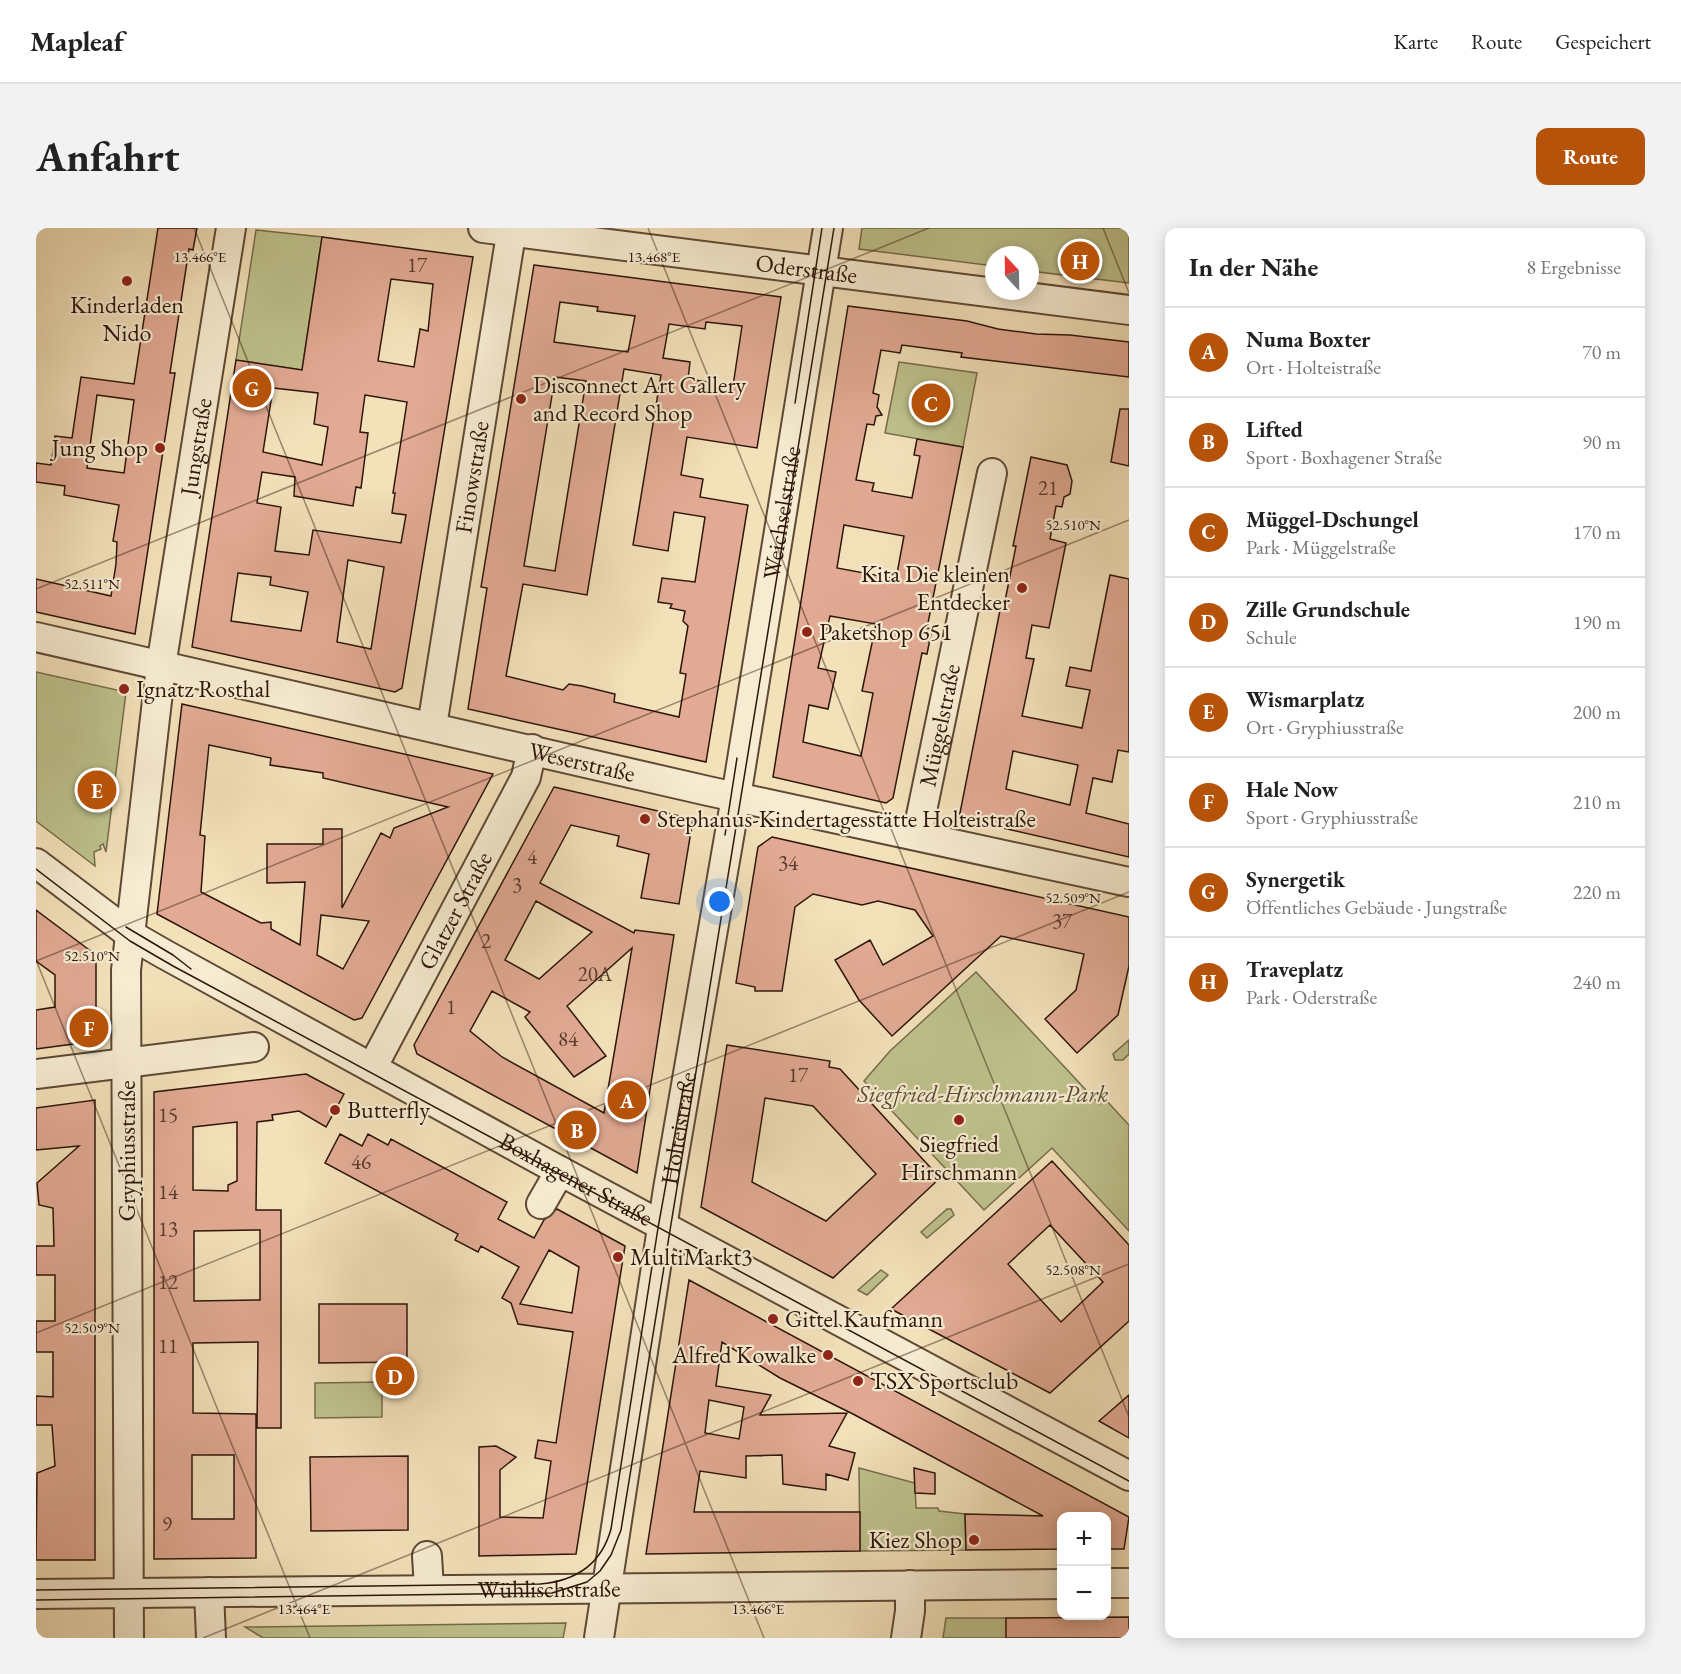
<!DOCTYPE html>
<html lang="de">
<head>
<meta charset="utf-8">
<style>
  :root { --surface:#fff; --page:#f2f2f2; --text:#222; --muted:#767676; --line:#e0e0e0; --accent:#b45309 }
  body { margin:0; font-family:"EB Garamond",serif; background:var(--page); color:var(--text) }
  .controls { position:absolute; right:18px; bottom:18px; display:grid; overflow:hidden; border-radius:12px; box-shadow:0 3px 15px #0003 }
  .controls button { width:54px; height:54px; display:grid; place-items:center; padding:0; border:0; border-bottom:2px solid var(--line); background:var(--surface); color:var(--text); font:30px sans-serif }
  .compass { position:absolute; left:949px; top:18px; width:54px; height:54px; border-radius:50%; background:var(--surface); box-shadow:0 3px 15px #0003; rotate:338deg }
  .you { position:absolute; left:684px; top:674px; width:21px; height:21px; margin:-15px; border:4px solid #fff; border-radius:50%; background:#1a73e8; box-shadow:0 0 0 9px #1a73e833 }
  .badge { display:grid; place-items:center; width:39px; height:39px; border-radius:50%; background:var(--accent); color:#fff; font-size:20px; font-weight:700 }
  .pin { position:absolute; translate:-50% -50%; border:3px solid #fff; box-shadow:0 2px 6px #0006 }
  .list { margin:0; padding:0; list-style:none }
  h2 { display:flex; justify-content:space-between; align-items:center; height:78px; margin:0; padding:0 24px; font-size:26px }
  h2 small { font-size:20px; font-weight:400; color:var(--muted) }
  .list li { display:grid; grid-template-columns:39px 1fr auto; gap:18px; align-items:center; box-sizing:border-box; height:90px; padding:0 24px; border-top:2px solid var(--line) }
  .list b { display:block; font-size:22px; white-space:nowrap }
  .list p { margin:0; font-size:20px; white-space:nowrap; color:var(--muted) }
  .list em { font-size:20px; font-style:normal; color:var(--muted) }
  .map { position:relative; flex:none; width:1093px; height:1410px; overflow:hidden; border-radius:12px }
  header { display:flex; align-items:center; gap:36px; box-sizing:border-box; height:84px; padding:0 30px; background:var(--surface); border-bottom:2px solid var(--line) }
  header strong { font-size:28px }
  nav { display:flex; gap:33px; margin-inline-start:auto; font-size:21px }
  .intro { display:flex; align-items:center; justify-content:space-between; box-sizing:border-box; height:144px; padding:0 36px }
  h1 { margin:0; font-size:42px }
  .button { padding:15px 27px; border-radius:12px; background:var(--accent); color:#fff; font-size:21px; font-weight:700 }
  main { display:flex; gap:36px; padding:0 36px }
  aside { flex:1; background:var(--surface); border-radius:12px; box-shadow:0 3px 15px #0003 }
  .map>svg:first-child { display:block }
  .green { fill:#bec28d; stroke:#766c4b; stroke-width:1.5 }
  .building { fill:#e2aa94; stroke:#2d1609; stroke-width:1.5; fill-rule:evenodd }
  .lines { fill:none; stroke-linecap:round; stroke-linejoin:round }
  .minor-casing { stroke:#5e4935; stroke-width:32 }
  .minor { stroke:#f7ecd2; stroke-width:28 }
  .tram { stroke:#2d1609; stroke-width:1.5 }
  .ticks { fill:none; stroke:#2d1609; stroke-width:1.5; stroke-opacity:0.45 }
  .poi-dot { fill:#8f2418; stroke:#f7ecd2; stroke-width:2 }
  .labels { text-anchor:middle; stroke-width:4.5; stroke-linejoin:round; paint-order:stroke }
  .number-label { font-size:21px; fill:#5a3b2c }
  .street-label { font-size:24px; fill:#2d1609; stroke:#f7ecd2 }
  .poi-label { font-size:24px; fill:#2d1609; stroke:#f7ecd2; text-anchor:start }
  .park-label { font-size:24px; font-style:italic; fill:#584a31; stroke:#f7ecd2 }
  .ticks-label { font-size:15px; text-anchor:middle; fill:#2d1609; stroke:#f7ecd2; stroke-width:4.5; stroke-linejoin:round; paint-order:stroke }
</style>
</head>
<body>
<header>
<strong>Mapleaf</strong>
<nav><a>Karte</a><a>Route</a><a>Gespeichert</a></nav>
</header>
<div class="intro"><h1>Anfahrt</h1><a class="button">Route</a></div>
<main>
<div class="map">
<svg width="1093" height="1410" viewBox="0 0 1093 1410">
  <rect width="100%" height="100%" fill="#f3e1ba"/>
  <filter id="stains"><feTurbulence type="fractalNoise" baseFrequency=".00333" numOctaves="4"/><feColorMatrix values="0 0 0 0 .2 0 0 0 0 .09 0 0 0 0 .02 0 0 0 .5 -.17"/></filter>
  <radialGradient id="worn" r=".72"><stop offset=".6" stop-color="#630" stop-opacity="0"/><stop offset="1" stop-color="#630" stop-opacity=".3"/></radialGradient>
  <!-- green -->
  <path class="green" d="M826 0H1093V55L994 43V27H958V38L823 21Z
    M220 2 286 9 266 142 200 132Z
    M863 134 941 145 927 219 849 205Z
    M0 444 90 464 70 624 67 616 64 618 65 621 58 624 59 638 0 593Z
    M940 744 1063 876 1069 871 1093 897V1003L1016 920 948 982 828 853 854 823Z
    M1093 812V826L1087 832H1079L1077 826Z
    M911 981H915L918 987 891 1010 885 1004Z
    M845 1042 852 1047 831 1067 822 1062Z
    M346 1154V1189L279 1190V1155Z
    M823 1240 879 1255 880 1280H902L903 1283 929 1286 930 1322 824 1323Z
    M910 1390H970V1410H907Z
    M530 1395 527 1410H227L209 1399Z"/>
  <!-- building -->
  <path class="building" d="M122 0H161L157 22 153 21 134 145H139L99 406 0 384V351L75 368 80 336 81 314 77 313 83 277 28 267 29 258 0 254V235L15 237 19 208 36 210 45 149 98 156ZM61 167 98 172 88 245 51 240Z
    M286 9 437 29 366 460 359 464 156 419 200 132 266 142ZM355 51 397 56 392 103 384 101 378 139 342 133ZM237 160 282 165 278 196 292 199 286 237 227 224ZM329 167 371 174 357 265H359L356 285 370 287 365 315 277 302 273 327 239 323 245 279 221 275 226 244 259 249 258 268 317 278 320 259 325 260 332 205 324 204ZM312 332 348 339 335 421 301 414ZM202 345 235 349 234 357 272 364 265 403 195 393Z
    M498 37 745 69 721 220 651 209 645 247 667 251 664 269 712 277 670 534 432 481 451 360 445 359ZM524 74 562 79 561 83 599 88 592 124 518 114ZM670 94 706 98 697 158 652 151 654 134 627 130 633 96 669 101ZM588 141 625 147 597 317 632 323 638 284 669 289 659 354 626 350 622 374 636 376 634 380 649 383 647 393 652 398 644 445 650 446 643 489 578 474 579 466 546 458 533 456 527 462 470 448 487 356 551 367ZM519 149 550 153 519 343 488 338Z
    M812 78 931 93 962 101 1000 106 1034 107 1093 114V149L925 129 926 125 866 117 864 125 845 122 837 165 843 167 841 179 846 187 840 188 838 197 831 196 820 252 838 255 836 263 876 270 884 228 878 227 881 211 927 219 891 400 896 401 891 426 886 425 857 570 850 575 737 549ZM808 297 868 308 860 351 801 340ZM794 388 840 396 826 463 837 465 825 528 767 514 773 477 792 481 800 444 782 440Z
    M1084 181H1093V238L1075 234Z
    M995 229 1031 237 1036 253 1034 266 1028 269 1026 279 1020 278 1014 311 1030 315 1013 400 996 397 990 430 998 431 986 488 1046 500 1054 462 1030 458 1034 439 1055 443 1074 347 1093 351V524L1082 522 1076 554 1057 550 1050 585 1093 596V629L923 590 965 377 968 378 980 318H977ZM977 523 1042 537 1034 577 970 561Z
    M146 476 457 546 326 790 318 792 121 686ZM173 517 235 530 234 537 287 545V550L412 579 358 600 354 610 345 605 306 680V601H287V616H231V655L269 654 264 717 235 701V694L225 695 165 664 169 608 164 607ZM285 687 333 693 307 741 281 727Z
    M518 559 657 591 643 676 605 670 613 626 581 618 583 608 535 597 504 655 598 705 599 702 638 707 601 945 381 826 378 817ZM500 673 556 704 503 751 469 732ZM596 720 568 885 466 829 434 803 456 763 494 784 489 789 538 849 570 828 531 778Z
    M736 609 1093 689V738L1082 787 1041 825 1009 791 1040 762 1048 726 965 708 856 808 823 772 799 732 834 712 847 737 897 708 879 682 842 673 826 677 777 666 759 679 746 763H719V759L700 755 722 619Z
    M0 682 60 727V813L0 821V782L19 779V747L0 733Z
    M691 817 794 833 793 839 804 841 904 950 797 1050 665 979ZM729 870 777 878 840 946 790 993 716 954Z
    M270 846 308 866 290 899 263 883 236 887 237 892 221 894 220 982H245V1200H221L222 1114 157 1115V1185L220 1186V1330L118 1331V864ZM201 894V953L192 957V963L157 962V899ZM224 1002V1072L158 1073V1003ZM156 1227H198V1291H156Z
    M59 872V1332H0L1 1245 19 1238 16 1197H0V1168L17 1169V1124H0V1093H19V1047H0V1018H18L17 980 3 977 1 955 43 918 0 922V880Z
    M304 906 326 918 332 906 352 917 355 911 471 974 462 991 498 1010 508 992 521 981 589 1018 540 1326 443 1328V1219L460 1218 480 1229 464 1242V1289L507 1290 515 1233 499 1230 502 1212 520 1215 537 1104 482 1096 475 1075 466 1070 483 1039 445 1018 442 1024 419 1012 422 1006 289 935ZM513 1022 543 1039 536 1085 484 1076Z
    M1016 933 1093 1017V1093L1014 1165 855 1081ZM1014 997 1067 1054 1025 1094 972 1036Z
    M653 1052 1093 1289 1088 1321H1071V1288H1026V1321L930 1322 929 1286 1007 1288 817 1186 744 1150 686 1114 680 1158 735 1167 724 1187 811 1185 793 1218 819 1225 812 1252 790 1246V1262L747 1256 746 1227 710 1228V1250L664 1243 658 1284H824V1323L610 1326ZM673 1172 708 1179 703 1211 669 1205Z
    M283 1076H371V1134L283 1135Z
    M1093 1167V1210L1063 1193Z
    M372 1228V1302L275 1303 274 1229Z
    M878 1240 899 1245V1266L879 1265Z
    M1093 1389V1410H970V1390Z"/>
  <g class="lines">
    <defs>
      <g id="minor">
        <path id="s1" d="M447 0 1093 82"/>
        <path id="s2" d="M0 409 672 563 1093 654"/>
        <path id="s3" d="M396 498 476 0"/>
        <path id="s4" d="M881 607 956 245"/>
        <path id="s5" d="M0 635 95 707 128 726 524 943 1093 1248"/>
        <path id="s6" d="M336 840 490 549 496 521"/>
        <path d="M0 846 218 819"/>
        <path d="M505 976 524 943"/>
        <path d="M391 1328 393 1360"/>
        <path d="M1070 1355H1093"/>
        <path d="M173 1364 175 1410"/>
        <path id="s7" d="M0 1366 1026 1356"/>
        <path id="s8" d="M93 1410 90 742 125 438 195 0"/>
        <path id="s9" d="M563 1410 632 961 700 569 792 0"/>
        <path d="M870 1410 874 1383V1357"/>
      </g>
    </defs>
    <!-- minor casing -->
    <use href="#minor" class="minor-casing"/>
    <!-- minor -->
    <use href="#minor" class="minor"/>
    <!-- tram -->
    <path class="tram" d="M759 175 786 0
      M689 607 701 530
      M0 641 94 713 137 738 1093 1253
      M90 699 137 727 155 741
      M0 1362 504 1356C540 1353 565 1337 575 1301L622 1000 648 856
      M0 1372 516 1365 551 1354 564 1343 575 1327 585 1302 798 0"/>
  </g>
  <!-- ticks -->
  <path class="ticks" d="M158 0 728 1410M612 0 1093 1189M1067 0 1093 65M0 361 893 0M0 732 274 1410M0 733 1093 292M0 1105 1093 664M167 1410 1093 1036M1088 1410 1093 1408"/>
  <!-- markers -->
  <g class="poi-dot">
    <circle cx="91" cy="53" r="6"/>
    <circle cx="485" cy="171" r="6"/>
    <circle cx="124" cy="220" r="6"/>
    <circle cx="986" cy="360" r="6"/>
    <circle cx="771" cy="404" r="6"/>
    <circle cx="88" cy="461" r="6"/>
    <circle cx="609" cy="591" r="6"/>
    <circle cx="299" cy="882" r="6"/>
    <circle cx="923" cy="892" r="6"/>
    <circle cx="582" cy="1029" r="6"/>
    <circle cx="737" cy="1091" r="6"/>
    <circle cx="792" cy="1127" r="6"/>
    <circle cx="822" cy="1153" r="6"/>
    <circle cx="938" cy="1312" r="6"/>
  </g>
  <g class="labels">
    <!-- number labels -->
    <g class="number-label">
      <text x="381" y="44">17</text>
      <text x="1012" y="267">21</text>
      <text x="496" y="636">4</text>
      <text x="752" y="642">34</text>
      <text x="481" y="664">3</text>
      <text x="1026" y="700">37</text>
      <text x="450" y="720">2</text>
      <text x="559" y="753">20A</text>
      <text x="415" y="786">1</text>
      <text x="532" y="818">84</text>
      <text x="762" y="854">17</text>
      <text x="132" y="894">15</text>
      <text x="325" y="941">46</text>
      <text x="132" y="971">14</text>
      <text x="132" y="1008">13</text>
      <text x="132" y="1061">12</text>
      <text x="132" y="1125">11</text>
      <text x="131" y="1303">9</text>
    </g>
    <!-- street labels -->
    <g class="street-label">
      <text dy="8" stroke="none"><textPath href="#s1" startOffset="326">Oderstraße</textPath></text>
      <text dy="8" stroke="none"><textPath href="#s8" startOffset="1196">Jungstraße</textPath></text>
      <text dy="8" stroke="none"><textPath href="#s3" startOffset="252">Finowstraße</textPath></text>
      <text dy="8" stroke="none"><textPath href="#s9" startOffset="1140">Weichselstraße</textPath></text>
      <text dy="8" stroke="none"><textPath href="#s4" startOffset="112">Müggelstraße</textPath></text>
      <text dy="8" stroke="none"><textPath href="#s2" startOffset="560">Weserstraße</textPath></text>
      <text dy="8" stroke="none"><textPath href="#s6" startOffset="178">Glatzer Straße</textPath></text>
      <text dy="8" stroke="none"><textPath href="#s9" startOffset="516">Holteistraße</textPath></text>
      <text transform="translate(91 923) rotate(-90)" y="8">Gryphiusstraße</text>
      <text dy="8" stroke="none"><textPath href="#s5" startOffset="627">Boxhagener Straße</textPath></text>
      <text dy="8" stroke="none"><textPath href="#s7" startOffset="513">Wühlischstraße</textPath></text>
    </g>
    <!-- poi labels -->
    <g class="poi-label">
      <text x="91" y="85" text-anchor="middle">Kinderladen<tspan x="91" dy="28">Nido</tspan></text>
      <text x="497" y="165">Disconnect Art Gallery<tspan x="497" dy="28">and Record Shop</tspan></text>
      <text x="112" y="228" text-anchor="end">Jung Shop</text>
      <text x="974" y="354" text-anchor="end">Kita Die kleinen<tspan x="974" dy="28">Entdecker</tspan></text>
      <text x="783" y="412">Paketshop 651</text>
      <text x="100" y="469">Ignatz Rosthal</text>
      <text x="621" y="599">Stephanus-Kindertagesstätte Holteistraße</text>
      <text x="311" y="890">Butterfly</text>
      <text x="923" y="924" text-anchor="middle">Siegfried<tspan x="923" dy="28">Hirschmann</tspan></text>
      <text x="594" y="1037">MultiMarkt3</text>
      <text x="749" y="1099">Gittel Kaufmann</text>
      <text x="780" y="1135" text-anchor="end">Alfred Kowalke</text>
      <text x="834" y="1161">TSX Sportsclub</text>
      <text x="926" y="1320" text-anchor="end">Kiez Shop</text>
    </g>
    <!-- park labels -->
    <g class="park-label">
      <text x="947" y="874">Siegfried-Hirschmann-Park</text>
    </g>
  </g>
  <g class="ticks-label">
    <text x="164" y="34">13.466°E</text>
    <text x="618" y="34">13.468°E</text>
    <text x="1037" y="302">52.510°N</text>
    <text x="56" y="361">52.511°N</text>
    <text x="1037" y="675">52.509°N</text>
    <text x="56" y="733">52.510°N</text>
    <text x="1037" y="1047">52.508°N</text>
    <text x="56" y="1105">52.509°N</text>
    <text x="268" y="1386">13.464°E</text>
    <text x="722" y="1386">13.466°E</text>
  </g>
  <rect width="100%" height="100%" filter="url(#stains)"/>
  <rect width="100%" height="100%" fill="url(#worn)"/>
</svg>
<div class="controls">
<button>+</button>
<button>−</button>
</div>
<svg class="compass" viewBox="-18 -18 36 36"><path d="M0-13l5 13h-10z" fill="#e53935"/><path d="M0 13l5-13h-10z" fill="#767676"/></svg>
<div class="you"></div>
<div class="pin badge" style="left:591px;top:872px">A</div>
<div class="pin badge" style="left:541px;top:902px">B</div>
<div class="pin badge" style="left:895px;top:175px">C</div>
<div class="pin badge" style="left:359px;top:1148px">D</div>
<div class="pin badge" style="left:61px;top:562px">E</div>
<div class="pin badge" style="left:53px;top:800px">F</div>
<div class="pin badge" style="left:216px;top:160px">G</div>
<div class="pin badge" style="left:1044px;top:33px">H</div>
</div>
<aside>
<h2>In der Nähe<small>8 Ergebnisse</small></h2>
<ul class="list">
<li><span class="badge">A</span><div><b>Numa Boxter</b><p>Ort · Holteistraße</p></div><em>70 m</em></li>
<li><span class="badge">B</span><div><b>Lifted</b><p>Sport · Boxhagener Straße</p></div><em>90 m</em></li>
<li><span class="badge">C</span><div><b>Müggel-Dschungel</b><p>Park · Müggelstraße</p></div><em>170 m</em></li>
<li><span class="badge">D</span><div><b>Zille Grundschule</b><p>Schule</p></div><em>190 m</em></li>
<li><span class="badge">E</span><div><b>Wismarplatz</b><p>Ort · Gryphiusstraße</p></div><em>200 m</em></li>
<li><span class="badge">F</span><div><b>Hale Now</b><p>Sport · Gryphiusstraße</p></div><em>210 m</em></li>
<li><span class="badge">G</span><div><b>Synergetik</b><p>Öffentliches Gebäude · Jungstraße</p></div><em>220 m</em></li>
<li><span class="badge">H</span><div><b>Traveplatz</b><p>Park · Oderstraße</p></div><em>240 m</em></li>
</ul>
</aside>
</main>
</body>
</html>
